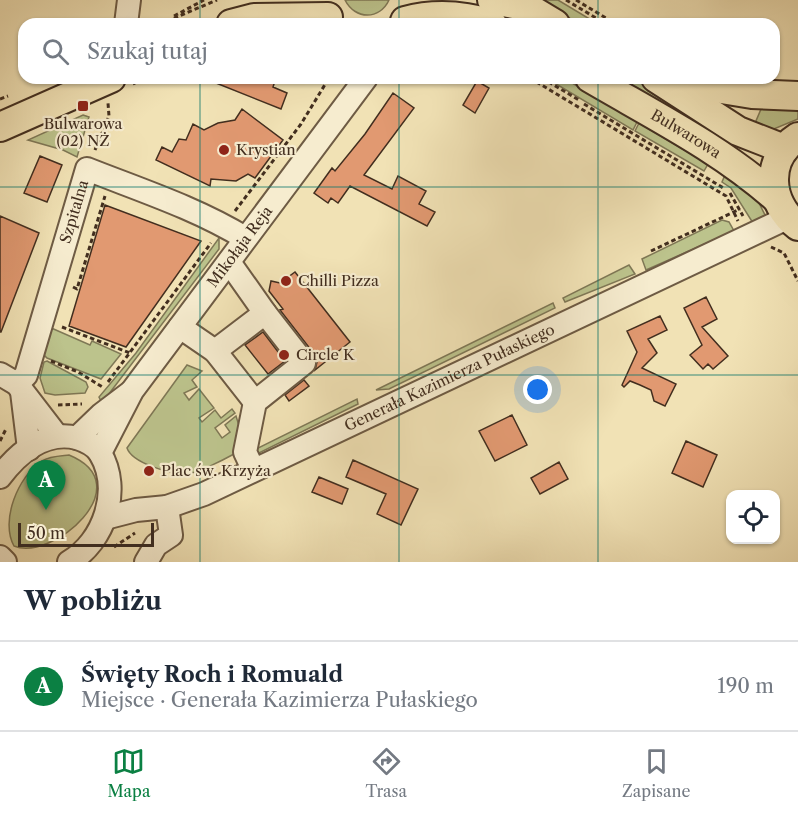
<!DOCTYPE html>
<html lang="pl">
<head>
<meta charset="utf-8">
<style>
  :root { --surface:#fff; --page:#f2f2f3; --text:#1f2937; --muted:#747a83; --line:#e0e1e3; --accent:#0b8043 }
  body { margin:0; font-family:"Libre Caslon Text",serif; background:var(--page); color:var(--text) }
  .controls { position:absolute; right:18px; bottom:18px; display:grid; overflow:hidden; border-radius:12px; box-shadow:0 2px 4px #0004 }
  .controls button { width:54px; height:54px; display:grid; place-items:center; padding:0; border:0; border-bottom:2px solid var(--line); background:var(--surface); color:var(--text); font:30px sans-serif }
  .scale { position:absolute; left:18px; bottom:15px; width:136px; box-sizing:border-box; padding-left:6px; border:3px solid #422e1f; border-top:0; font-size:16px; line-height:21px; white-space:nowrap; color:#422e1f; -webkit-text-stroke:4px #f6eccf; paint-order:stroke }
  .you { position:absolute; left:538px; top:390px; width:21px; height:21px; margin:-15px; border:4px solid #fff; border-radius:50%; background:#1a73e8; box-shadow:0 0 0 9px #1a73e833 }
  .badge { display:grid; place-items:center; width:39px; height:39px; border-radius:50%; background:var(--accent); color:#fff; font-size:20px; font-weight:700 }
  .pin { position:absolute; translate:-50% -50px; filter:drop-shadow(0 2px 3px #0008) }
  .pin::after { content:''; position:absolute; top:32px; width:21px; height:18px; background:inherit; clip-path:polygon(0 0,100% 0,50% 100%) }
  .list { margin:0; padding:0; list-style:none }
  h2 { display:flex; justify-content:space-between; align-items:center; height:78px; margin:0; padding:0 24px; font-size:26px }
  h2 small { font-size:20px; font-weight:400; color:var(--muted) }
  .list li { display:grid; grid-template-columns:39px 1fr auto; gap:18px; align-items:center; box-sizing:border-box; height:90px; padding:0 24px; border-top:2px solid var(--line) }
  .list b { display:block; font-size:22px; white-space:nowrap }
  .list p { margin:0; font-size:20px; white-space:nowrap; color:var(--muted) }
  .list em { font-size:20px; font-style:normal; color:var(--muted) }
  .icon { flex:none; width:33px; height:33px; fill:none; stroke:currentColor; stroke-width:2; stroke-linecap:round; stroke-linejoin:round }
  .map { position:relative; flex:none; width:798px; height:562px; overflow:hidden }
  .search { position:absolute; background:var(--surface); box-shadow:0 2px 4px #0004; left:18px; right:18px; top:18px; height:66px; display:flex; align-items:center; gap:15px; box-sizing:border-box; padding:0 21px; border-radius:18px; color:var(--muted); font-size:22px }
  .sheet { height:168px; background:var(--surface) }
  nav { display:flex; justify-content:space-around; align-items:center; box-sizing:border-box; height:84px; border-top:2px solid var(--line); background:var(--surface); font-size:16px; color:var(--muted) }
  nav a { display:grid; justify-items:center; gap:3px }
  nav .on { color:var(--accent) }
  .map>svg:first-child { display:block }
  .green { fill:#bcc38c; stroke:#7f7856; stroke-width:1.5 }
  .building { fill:#e19971; stroke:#422e1f; stroke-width:1.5 }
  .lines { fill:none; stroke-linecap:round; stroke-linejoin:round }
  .minor-casing { stroke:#6e5b44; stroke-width:26 }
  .major-casing { stroke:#422e1f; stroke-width:32 }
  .path { stroke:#422e1f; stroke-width:3; stroke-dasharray:4.5 3; stroke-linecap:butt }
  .minor { stroke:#f6eccf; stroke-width:22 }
  .major { stroke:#f1e2b5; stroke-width:28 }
  .grid { fill:none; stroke:#0f766e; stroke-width:1.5; stroke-opacity:0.55 }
  .poi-dot { fill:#8f2418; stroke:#f6eccf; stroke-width:2 }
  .labels { text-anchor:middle; stroke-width:4.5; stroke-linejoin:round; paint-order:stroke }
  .poi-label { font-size:15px; fill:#422e1f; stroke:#f6eccf; text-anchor:start }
  .street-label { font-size:15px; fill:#422e1f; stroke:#f6eccf }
</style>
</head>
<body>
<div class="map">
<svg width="798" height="562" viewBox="0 0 798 562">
  <rect width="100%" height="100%" fill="#f1e2b5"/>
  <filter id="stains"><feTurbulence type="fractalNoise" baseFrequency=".00333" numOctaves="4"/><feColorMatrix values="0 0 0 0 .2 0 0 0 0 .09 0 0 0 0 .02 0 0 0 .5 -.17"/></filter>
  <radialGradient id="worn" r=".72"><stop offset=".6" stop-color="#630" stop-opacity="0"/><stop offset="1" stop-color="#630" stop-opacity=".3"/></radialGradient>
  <!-- green -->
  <path class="green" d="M345 0H389C380 20 355 20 345 0Z
    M540 0H558L598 24H579Z
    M546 78H564L637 122 633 130Z
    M603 78H635L727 132 718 147Z
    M764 102 798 104V119L769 131 753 128Z
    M83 115 89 117 77 157 63 150 28 140Z
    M639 123 708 164 704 171 635 131Z
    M725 175 757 199 766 217 753 223 731 188 722 182Z
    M722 220 729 222 734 231 646 270 642 259Z
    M219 238V249L102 403 99 397 136 353Z
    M629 265 635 274 565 302 563 298Z
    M553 303 555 308 389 389 376 390Z
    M49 327 90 345 92 341 121 354 101 379 47 358 41 352Z
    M47 361 86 382 88 387 85 393 55 395 45 393 40 378 44 362Z
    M187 365 202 371 192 380 197 387 184 393 189 400 199 389 214 408 199 418 202 422 215 410 221 418 232 409 235 413 215 428 222 438 230 432 225 425 236 416 240 429 234 454C225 459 196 474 186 474 170 474 132 463 127 448Z
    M357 399 358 404 255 455 254 450Z
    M69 455C142 485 52 562 14 546 0 521 18 476 42 461 50 456 60 456 69 455Z"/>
  <!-- building -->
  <path class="building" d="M266 78 275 81 273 87 287 93 281 109 206 79Z
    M477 81 489 88 475 113 463 105Z
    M393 93 414 108 364 175 392 189 398 176 426 191 419 204 435 212 427 226 350 186 338 203 331 198 328 203 314 193 332 168 335 171 365 134Z
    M242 109 283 140 255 178 248 174 236 181 211 179 210 186 156 160 162 147 172 152 179 139 186 140 193 124 204 130 218 123 235 120Z
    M40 156 62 165 47 202 24 193Z
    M105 205 201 241 126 347 69 326Z
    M0 216 39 233 1 332H0Z
    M295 272 350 342 315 370 317 362 315 355 280 310 283 309 269 291 271 281 280 283Z
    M706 297 717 319 702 327 728 356 713 369 708 364 703 369 690 355 702 345 684 308Z
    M660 316 667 330 648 339 657 353 642 368 676 384 665 406 654 401 651 390 640 385 630 381 624 387 622 385 637 352 627 331Z
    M263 332 285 361 268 374 245 345Z
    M304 380 309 386 289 401 285 395Z
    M512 415 527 445 495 461 479 431Z
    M686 441 717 455 703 487 672 473Z
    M353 460 418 489 401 525 377 514 386 494 346 477Z
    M559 462 568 479 540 494 531 478Z
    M319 477 348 489 342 504 312 492Z"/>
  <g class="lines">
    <defs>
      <g id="minor">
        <path d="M126 24 129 0"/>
        <path d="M180 327 215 351 255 402"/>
        <path d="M215 351 265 313 229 262"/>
        <path d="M0 374 17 384 57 436"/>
        <path id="s1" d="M17 384 26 375 87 169C140 190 196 208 245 238"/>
        <path d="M22 392 29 449"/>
        <path d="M77 438 102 414 131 392"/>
        <path id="s2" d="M100 453 132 391 366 78"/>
        <path d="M253 469 245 452 255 402 304 363 265 313"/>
        <path d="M0 477C18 453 45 430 77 438 86 441 95 445 100 453 122 490 104 542 69 562"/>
        <path id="s3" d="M105 518 136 510 167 507 204 494 787 218"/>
        <path d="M0 557 5 562"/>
        <path d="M146 562 156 545 171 535 167 507"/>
      </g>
      <g id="major">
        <path d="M492 0 525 6 555 24"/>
        <path d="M405 21C435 13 463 15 492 24"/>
        <path d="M231 24 254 18 328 17"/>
        <path id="s4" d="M590 78C653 115 721 149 776 198"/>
        <path d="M656 78 738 131 784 149"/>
        <path d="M666 80 752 94 798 96"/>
        <path d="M0 127 111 78"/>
        <path d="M798 137C764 159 768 203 798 226"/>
      </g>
    </defs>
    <!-- minor casing -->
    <use href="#minor" class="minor-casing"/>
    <!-- major casing -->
    <use href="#major" class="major-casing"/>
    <!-- path -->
    <path class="path" d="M566 0 606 24
      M576 0 616 24
      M174 16 204 0
      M160 24 217 0
      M530 78 726 196 738 221
      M542 78 579 100
      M133 84 145 78
      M0 99 8 96
      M584 104 725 189
      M95 150 109 116 108 103
      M730 193 743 216
      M235 211 301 124 329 78
      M771 247 784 253 798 281
      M651 251 740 209
      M73 287 77 289 105 196
      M62 327 130 353
      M51 361 78 372 104 388
      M108 382 211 243
      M58 405 82 404
      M0 441 6 429
      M114 547 135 533"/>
    <!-- minor -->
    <use href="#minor" class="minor"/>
    <!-- major -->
    <use href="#major" class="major"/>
  </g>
  <!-- grid -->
  <path class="grid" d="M200 0V24M399 0V24M598 0V24M200 78V562M399 78V562M598 78V562M0 187H798M0 375H798"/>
  <!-- markers -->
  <g class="poi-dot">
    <rect x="77" y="100" width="12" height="12" rx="3"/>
    <circle cx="224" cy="150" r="6"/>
    <circle cx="286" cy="281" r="6"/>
    <circle cx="284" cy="355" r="6"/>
    <circle cx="149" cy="471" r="6"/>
  </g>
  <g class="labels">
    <!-- poi labels -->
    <g class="poi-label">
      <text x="83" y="129" text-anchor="middle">Bulwarowa<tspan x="83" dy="17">(02) NŻ</tspan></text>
      <text x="236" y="155">Krystian</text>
      <text x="298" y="286">Chilli Pizza</text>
      <text x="296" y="360">Circle K</text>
      <text x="161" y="476">Plac św. Krzyża</text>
    </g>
    <!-- street labels -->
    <g class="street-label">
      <text dy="5" stroke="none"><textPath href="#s4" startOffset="111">Bulwarowa</textPath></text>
      <text dy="5" stroke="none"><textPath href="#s1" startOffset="183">Szpitalna</textPath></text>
      <text dy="5" stroke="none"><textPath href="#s2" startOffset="250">Mikołaja Reja</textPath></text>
      <text dy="5" stroke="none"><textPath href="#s3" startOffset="374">Generała Kazimierza Pułaskiego</textPath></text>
    </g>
  </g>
  <rect width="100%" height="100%" filter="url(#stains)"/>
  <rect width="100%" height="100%" fill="url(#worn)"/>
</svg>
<div class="controls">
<button><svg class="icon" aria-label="locate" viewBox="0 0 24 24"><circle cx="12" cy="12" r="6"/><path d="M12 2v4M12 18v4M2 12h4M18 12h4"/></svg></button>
</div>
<div class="scale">50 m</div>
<div class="you"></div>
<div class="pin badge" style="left:46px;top:510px">A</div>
<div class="search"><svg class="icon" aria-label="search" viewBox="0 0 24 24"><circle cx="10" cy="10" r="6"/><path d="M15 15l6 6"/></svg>Szukaj tutaj</div>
</div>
<section class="sheet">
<h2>W pobliżu<small></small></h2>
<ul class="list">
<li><span class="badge">A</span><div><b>Święty Roch i Romuald</b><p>Miejsce · Generała Kazimierza Pułaskiego</p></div><em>190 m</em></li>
</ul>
</section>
<nav>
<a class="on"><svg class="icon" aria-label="map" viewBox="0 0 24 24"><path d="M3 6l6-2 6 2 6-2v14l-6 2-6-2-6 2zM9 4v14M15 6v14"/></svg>Mapa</a>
<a><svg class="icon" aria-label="directions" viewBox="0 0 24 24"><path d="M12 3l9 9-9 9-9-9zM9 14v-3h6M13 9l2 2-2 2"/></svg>Trasa</a>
<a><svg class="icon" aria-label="saved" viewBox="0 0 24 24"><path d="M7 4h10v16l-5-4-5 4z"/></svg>Zapisane</a>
</nav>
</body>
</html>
